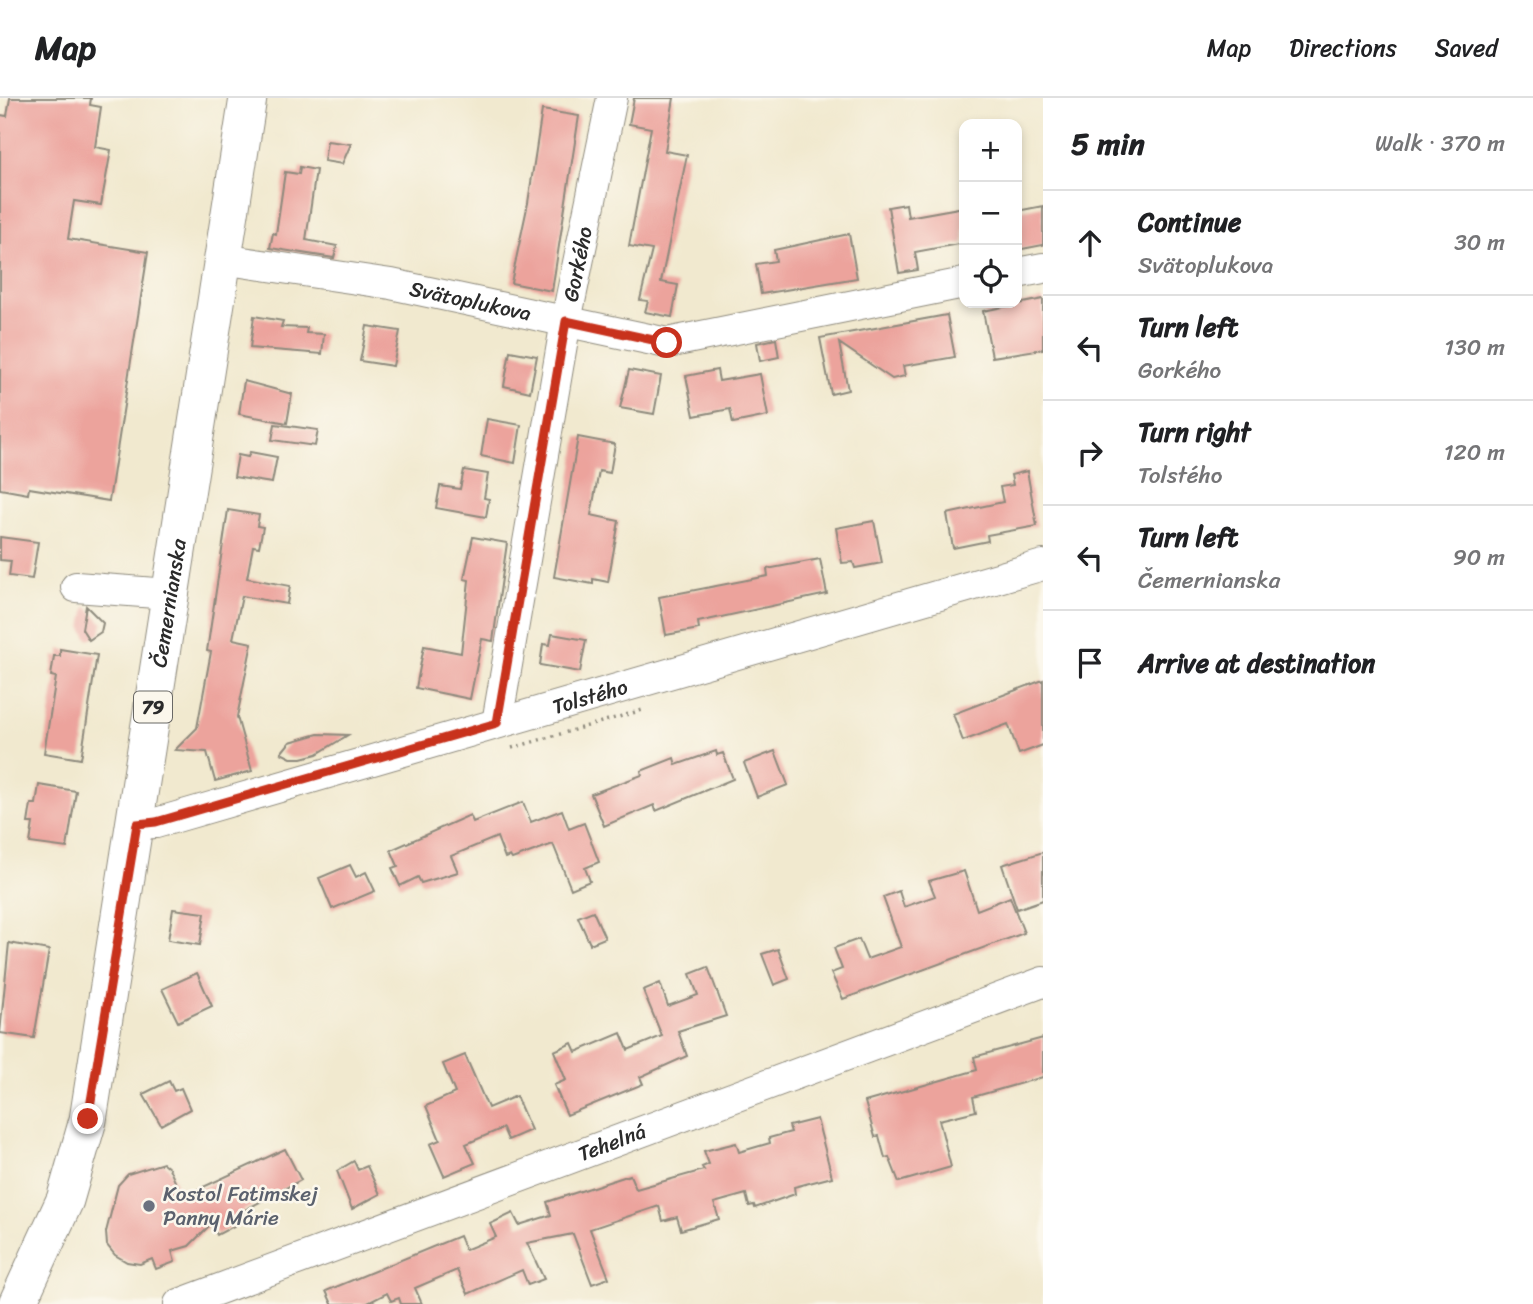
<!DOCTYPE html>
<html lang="en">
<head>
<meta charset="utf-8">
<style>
  :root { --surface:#fff; --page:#f2f2f2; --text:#202124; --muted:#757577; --line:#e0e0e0 }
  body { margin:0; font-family:Sriracha,sans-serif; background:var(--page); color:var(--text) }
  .controls { position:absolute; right:21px; top:21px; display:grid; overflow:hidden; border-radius:14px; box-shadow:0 4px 10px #0003 }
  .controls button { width:63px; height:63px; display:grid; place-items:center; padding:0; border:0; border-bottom:2px solid var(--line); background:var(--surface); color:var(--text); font:35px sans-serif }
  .stop { position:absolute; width:21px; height:21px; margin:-16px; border:5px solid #c8321e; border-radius:50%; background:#fff }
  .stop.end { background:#c8321e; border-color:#fff; box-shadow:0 2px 7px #0008 }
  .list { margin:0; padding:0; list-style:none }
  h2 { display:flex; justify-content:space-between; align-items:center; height:91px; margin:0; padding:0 28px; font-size:30px }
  h2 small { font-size:23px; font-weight:400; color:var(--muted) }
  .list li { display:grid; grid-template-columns:46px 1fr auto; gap:21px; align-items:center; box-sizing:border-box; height:105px; padding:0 28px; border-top:2px solid var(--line) }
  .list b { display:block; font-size:26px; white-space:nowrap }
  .list p { margin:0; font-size:23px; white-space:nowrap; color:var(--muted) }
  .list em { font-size:23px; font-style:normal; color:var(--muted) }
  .icon { flex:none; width:38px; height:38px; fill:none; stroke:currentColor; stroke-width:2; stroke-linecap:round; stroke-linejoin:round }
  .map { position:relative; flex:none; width:1043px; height:1206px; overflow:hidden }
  header { display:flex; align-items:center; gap:42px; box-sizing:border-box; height:98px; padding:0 35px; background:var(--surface); border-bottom:2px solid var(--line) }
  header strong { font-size:33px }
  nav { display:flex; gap:38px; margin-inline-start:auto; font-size:24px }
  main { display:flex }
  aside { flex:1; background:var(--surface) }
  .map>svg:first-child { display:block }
  .building { fill:#eca39c }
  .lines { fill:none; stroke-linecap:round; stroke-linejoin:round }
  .minor-casing { stroke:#8e8a7d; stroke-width:32 }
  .major-casing { stroke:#8e8a7d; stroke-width:39 }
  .path { stroke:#8e8a7d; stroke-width:3.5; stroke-dasharray:2 5; stroke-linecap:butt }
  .minor { stroke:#fff; stroke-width:30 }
  .major { stroke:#fff; stroke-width:37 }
  .route { stroke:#c8321e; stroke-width:9 }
  .worship-dot { fill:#6b7280; stroke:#fbf7ec; stroke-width:2.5 }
  .labels { text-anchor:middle; stroke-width:5; stroke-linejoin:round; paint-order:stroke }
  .shield { fill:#fbf7ec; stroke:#696865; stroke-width:2 }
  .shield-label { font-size:19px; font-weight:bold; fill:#2b2b2b }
  .street-label { font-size:21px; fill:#2b2b2b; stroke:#fbf7ec }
  .worship-label { font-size:21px; fill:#5b616d; stroke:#fbf7ec; text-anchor:start }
</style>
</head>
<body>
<header>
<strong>Map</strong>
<nav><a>Map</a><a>Directions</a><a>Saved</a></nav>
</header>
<main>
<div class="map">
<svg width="1043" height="1206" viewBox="0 0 1043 1206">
  <rect width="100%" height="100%" fill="#fbf7ec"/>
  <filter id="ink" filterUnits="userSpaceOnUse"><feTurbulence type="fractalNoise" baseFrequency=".0143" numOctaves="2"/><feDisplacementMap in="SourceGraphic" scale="14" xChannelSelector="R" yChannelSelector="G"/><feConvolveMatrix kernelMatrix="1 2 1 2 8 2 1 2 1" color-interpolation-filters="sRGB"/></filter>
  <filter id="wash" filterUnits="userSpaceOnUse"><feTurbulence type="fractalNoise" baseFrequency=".00686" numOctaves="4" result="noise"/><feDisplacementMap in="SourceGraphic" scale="28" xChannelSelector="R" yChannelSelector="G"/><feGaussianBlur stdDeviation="1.57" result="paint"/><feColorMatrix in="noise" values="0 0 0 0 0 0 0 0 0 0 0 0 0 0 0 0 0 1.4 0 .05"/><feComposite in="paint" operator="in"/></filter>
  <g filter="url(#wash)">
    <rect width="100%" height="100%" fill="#f1e9cf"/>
    <g id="blocks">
      <!-- building -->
      <path class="building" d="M10 0H91L90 7 101 9 95 49 111 52 101 107 74 103 68 141 148 154 109 403 29 390 28 396 0 391V17L7 18Z
        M634 0H674L665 53 687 57 661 184 678 187 672 219 645 214 648 203 640 202 652 152 629 148 651 30 629 26Z
        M542 12 579 18 552 193 511 185 528 105Z
        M327 43 351 46 342 66 324 63Z
        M300 69 316 72 306 142 337 148 334 160 270 150 273 135 276 136 285 74 299 76Z
        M906 106 908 119 964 109V145L915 154 918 172 899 175 888 109Z
        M1043 108V147L1017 152V113Z
        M849 136 857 180 761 196 756 166 776 163 774 152Z
        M1043 201V251L992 259 983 213Z
        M947 217 955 259 903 268 905 278 892 281 839 245 848 292 831 296 820 240Z
        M254 218 283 223 281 229 307 230 306 235 324 236 322 256 250 250Z
        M367 228 400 233 393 268 360 263Z
        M776 241 779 259 760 263 757 245Z
        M510 253 537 258 530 294 504 288Z
        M629 272 661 278 654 316 620 310Z
        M717 272 719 283 760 276 768 318 733 325 730 311 694 318 686 278Z
        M244 283 292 296 287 325 239 316Z
        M487 321 521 327 515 365 481 358Z
        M275 326 318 332 315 348 272 342Z
        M578 339 615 346 610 375 599 373 591 417 619 423 608 484 593 481V486L554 479Z
        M250 354 277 359 272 385 234 379 238 357 248 359Z
        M464 372 488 376 484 400 489 401 486 419 436 410 440 388 460 391Z
        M1027 373 1037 428 987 437 988 443 953 450 947 416 1003 404 1000 389 1013 387 1011 377Z
        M228 412 259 417 257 428 263 429 259 449 253 448 247 480 290 488 287 506 242 498 233 541 252 545 237 619 252 673 215 683 207 654 175 652 197 630 211 554 207 553Z
        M874 423 882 465 855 470 853 464 842 465 836 430Z
        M0 439 38 444 32 481 9 478 11 463 0 462Z
        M473 439 507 445 493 543 482 541 470 601 416 590 424 548 461 555 469 482 464 481Z
        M820 461 827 496 698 524 699 531 666 537 659 499 768 478 767 471Z
        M86 508 103 525 101 534 89 542 82 531Z
        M552 536 586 542 580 574 540 567 543 546 550 547Z
        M60 551 97 557 81 661 44 655 56 579 51 578 54 558H60Z
        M1043 582V647L1019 656 1008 626 963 643 953 616Z
        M318 636 348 637 317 656 302 660H291L281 655 290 644Z
        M716 653 717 657 723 655 733 681 656 713 654 707 604 728 591 696 642 677 641 673 674 660 676 667Z
        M775 653 788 687 757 699 744 665Z
        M39 687 76 693 67 750 30 745 33 725H28L31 706H36Z
        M523 704 531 724 562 712 569 731 584 725 599 764 585 770 590 783 571 791 553 746 512 761 510 758 505 760 497 739 451 758 458 774 421 785 418 779 400 788 392 770 398 768 391 752 470 717 473 724Z
        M1043 754V802L1017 811 1002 767Z
        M350 767 356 779 366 774 375 793 332 811 319 780Z
        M964 773 977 812 1010 799 1024 835 843 901 831 875 842 871 834 850 859 841 867 861 901 849 883 799 899 793 904 809 935 798 929 783Z
        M173 811 205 815 200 847 168 842Z
        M593 813 605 840 590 846 578 819Z
        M9 845 49 852 34 940 0 935Z
        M778 851 789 881 774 887 762 856Z
        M708 869 726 918 678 933 687 958 640 979 643 986 567 1017 554 987 566 982 554 953 572 945 576 954 621 935 628 952 662 938 643 892 660 885 668 908 698 897 690 876Z
        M197 875 212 908 178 924 162 891Z
        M1043 940V979L973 999 976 1013 939 1022 951 1069 899 1084 889 1059 885 1060 879 1038 875 1039 865 1004 977 972 974 959Z
        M465 957 488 1010 516 998 531 1032 508 1042 503 1030 466 1046 475 1065 444 1078 430 1046 440 1042 426 1008 455 995 443 966Z
        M169 983 174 993 181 990 190 1011 161 1027 143 996Z
        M817 1021 832 1079 794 1089 795 1096 755 1110 754 1107 749 1108 746 1096 714 1105 719 1121 681 1132 677 1119 663 1123 659 1108 590 1131 609 1180 592 1186 573 1136 527 1145 544 1181 528 1187 522 1172 468 1196 457 1172 415 1190 422 1206H401L399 1200 391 1203 387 1195 366 1206H332L326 1193 459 1138 465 1152 496 1139 490 1126 513 1115 519 1127 551 1117 547 1104 630 1077 636 1091 704 1072 702 1069 709 1066 704 1053 736 1045 739 1054 770 1045 769 1040 791 1034 789 1028Z
        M285 1051 301 1082 243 1113 247 1121 217 1137 211 1126 189 1148 172 1153 175 1164 156 1171 152 1161 140 1166 127 1164 115 1157 107 1147 106 1134 118 1087 128 1076 163 1065 169 1070 182 1099Z
        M354 1063 358 1072 367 1068 380 1096 352 1111 337 1073Z"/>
    </g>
  </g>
  <g filter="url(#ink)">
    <use href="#blocks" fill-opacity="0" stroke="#8e8a7d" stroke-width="2"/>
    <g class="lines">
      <defs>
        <g id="minor">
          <path id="s1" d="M222 161 391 186 667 245 964 185"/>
          <path d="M1017 175 1043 170"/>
          <path d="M76 489 169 496"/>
          <path id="s2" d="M497 625 566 223 612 0"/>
          <path id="s3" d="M137 726 156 725 1043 467"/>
          <path id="s4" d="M179 1206 1043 884"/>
        </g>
        <g id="major">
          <path id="s5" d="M17 1206 65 1102 88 1022 248 0"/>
        </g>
      </defs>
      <!-- minor casing -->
      <use href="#minor" class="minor-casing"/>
      <!-- major casing -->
      <use href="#major" class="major-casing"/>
      <!-- path -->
      <path class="path" d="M512 650 646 611"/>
      <!-- minor -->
      <use href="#minor" class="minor"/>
      <!-- major -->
      <use href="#major" class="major"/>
    </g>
  </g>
  <g class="lines" filter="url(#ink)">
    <!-- route -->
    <path class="route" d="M88 1021 137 726 156 724 497 625 566 223 667 245"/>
  </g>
  <!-- markers -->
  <circle class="worship-dot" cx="149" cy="1108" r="7"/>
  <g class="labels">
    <!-- shield labels -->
    <rect class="shield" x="134" y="593.5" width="38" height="31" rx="5"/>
    <g class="shield-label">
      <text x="153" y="616">79</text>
    </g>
    <!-- street labels -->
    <g class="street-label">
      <text dy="7" stroke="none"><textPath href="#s2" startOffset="466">Gorkého</textPath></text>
      <text dy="7" stroke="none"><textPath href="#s1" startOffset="252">Svätoplukova</textPath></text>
      <text dy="7" stroke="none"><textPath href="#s5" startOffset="721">Čemernianska</textPath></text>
      <text dy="7" stroke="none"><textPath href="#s3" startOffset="471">Tolstého</textPath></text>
      <text dy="7" stroke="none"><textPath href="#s4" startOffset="462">Tehelná</textPath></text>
    </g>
    <!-- worship labels -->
    <g class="worship-label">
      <text x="163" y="1103">Kostol Fatimskej<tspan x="163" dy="24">Panny Márie</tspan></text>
    </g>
  </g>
</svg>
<div class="controls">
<button>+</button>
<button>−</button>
<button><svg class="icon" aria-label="locate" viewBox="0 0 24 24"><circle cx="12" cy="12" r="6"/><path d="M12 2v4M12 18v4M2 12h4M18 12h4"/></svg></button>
</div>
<div class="stop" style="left:667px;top:245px"></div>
<div class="stop end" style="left:88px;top:1021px"></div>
</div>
<aside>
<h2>5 min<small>Walk · 370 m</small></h2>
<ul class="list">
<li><svg class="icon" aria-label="ahead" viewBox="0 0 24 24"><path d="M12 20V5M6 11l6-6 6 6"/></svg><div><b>Continue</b><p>Svätoplukova</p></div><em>30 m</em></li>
<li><svg class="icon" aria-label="left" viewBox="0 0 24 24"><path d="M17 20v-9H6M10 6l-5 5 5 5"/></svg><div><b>Turn left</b><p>Gorkého</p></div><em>130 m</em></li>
<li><svg class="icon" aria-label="right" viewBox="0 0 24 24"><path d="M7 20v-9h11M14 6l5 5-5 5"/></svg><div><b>Turn right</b><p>Tolstého</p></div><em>120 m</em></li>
<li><svg class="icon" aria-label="left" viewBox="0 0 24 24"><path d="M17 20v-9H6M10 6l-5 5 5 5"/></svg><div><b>Turn left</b><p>Čemernianska</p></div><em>90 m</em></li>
<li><svg class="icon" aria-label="arrive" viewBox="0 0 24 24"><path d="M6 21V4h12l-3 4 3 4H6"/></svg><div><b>Arrive at destination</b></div></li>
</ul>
</aside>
</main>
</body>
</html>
